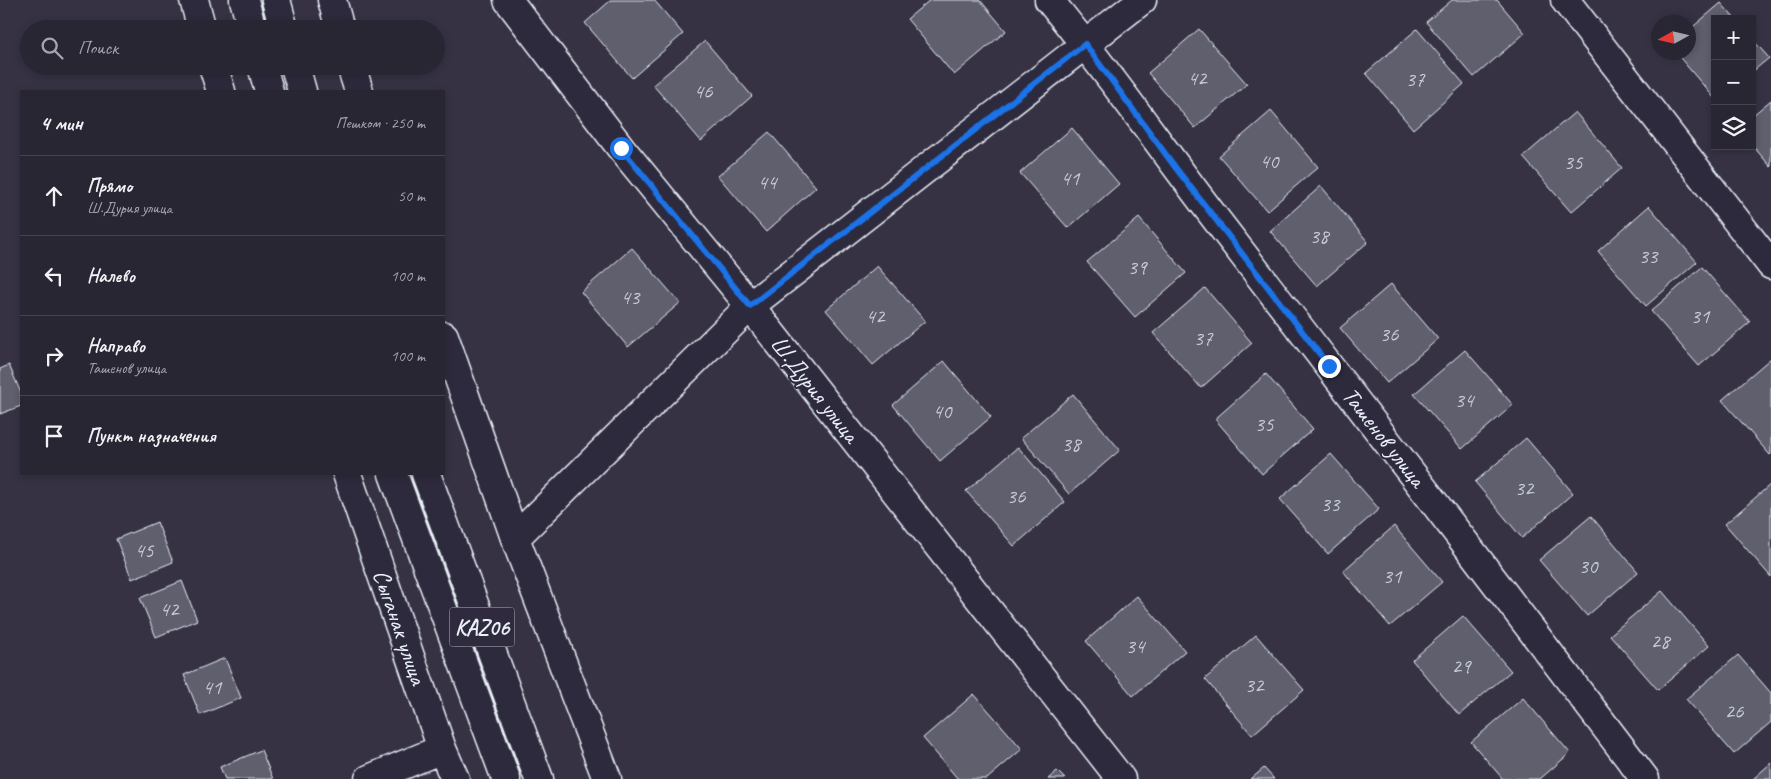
<!DOCTYPE html>
<html lang="ru">
<head>
<meta charset="utf-8">
<style>
  :root { --surface:#282633; --page:#34323f; --text:#f1f3f6; --muted:#a5a5ac; --line:#44434e }
  body { margin:0; font-family:Caveat,sans-serif; background:var(--page); color:var(--text) }
  .controls { position:absolute; right:15px; top:15px; display:grid; overflow:hidden; border-radius:0px; box-shadow:0 2px 8px #0003 }
  .controls button { width:45px; height:45px; display:grid; place-items:center; padding:0; border:0; border-bottom:1px solid var(--line); background:var(--surface); color:var(--text); font:25px sans-serif }
  .compass { position:absolute; left:1651px; top:15px; width:45px; height:45px; border-radius:50%; background:var(--surface); box-shadow:0 2px 8px #0003; rotate:262deg }
  .stop { position:absolute; width:15px; height:15px; margin:-11px; border:4px solid #1a73e8; border-radius:50%; background:#fff }
  .stop.end { background:#1a73e8; border-color:#fff; box-shadow:0 1px 5px #0008 }
  .list { margin:0; padding:0; list-style:none }
  h2 { display:flex; justify-content:space-between; align-items:center; height:65px; margin:0; padding:0 20px; font-size:21px }
  h2 small { font-size:16px; font-weight:400; color:var(--muted) }
  .list li { display:grid; grid-template-columns:32px 1fr auto; gap:15px; align-items:center; box-sizing:border-box; height:80px; padding:0 20px; border-top:1px solid var(--line) }
  .list b { display:block; font-size:19px; white-space:nowrap }
  .list p { margin:0; font-size:16px; white-space:nowrap; color:var(--muted) }
  .list em { font-size:16px; font-style:normal; color:var(--muted) }
  .icon { flex:none; width:28px; height:28px; fill:none; stroke:currentColor; stroke-width:2; stroke-linecap:round; stroke-linejoin:round }
  .map { position:relative; flex:none; width:1771px; height:779px; overflow:hidden }
  .search { position:absolute; background:var(--surface); box-shadow:0 2px 8px #0003; left:20px; top:20px; width:425px; height:55px; display:flex; align-items:center; gap:12px; box-sizing:border-box; padding:0 18px; border-radius:28px; color:var(--muted); font-size:19px }
  .panel { position:absolute; background:var(--surface); box-shadow:0 2px 8px #0003; left:20px; top:90px; width:425px; height:385px; border-radius:0px }
  .map>svg:first-child { display:block }
  .building { fill:#605e6e; stroke:#e8f1f8 }
  .lines { fill:none; stroke-linecap:round; stroke-linejoin:round }
  .minor-casing { stroke:#e8f1f8; stroke-width:31 }
  .highway-casing { stroke:#e8f1f8; stroke-width:31 }
  .minor { stroke:#2f2a3d; stroke-width:28 }
  .highway { stroke:#2f2a3d; stroke-width:28 }
  .route { stroke:#1a73e8; stroke-width:6 }
  .labels { text-anchor:middle; stroke-width:4; stroke-linejoin:round; paint-order:stroke }
  .number-label { font-size:21px; fill:#c6ccd6 }
  .shield { fill:#2f2a3d; stroke:#b0b5c0; stroke-width:1 }
  .shield-label { font-size:22px; font-weight:bold; fill:#e8f1f8 }
  .street-label { font-size:24px; fill:#e8f1f8; stroke:#2f2a3d }
</style>
</head>
<body>
<div class="map">
<svg width="1771" height="779" viewBox="0 0 1771 779">
  <rect width="100%" height="100%" fill="#363244"/>
  <filter id="ink" filterUnits="userSpaceOnUse"><feTurbulence type="fractalNoise" baseFrequency=".02" numOctaves="2"/><feDisplacementMap in="SourceGraphic" scale="10" xChannelSelector="R" yChannelSelector="G"/><feConvolveMatrix kernelMatrix="1 2 1 2 8 2 1 2 1" color-interpolation-filters="sRGB"/></filter>
  <g filter="url(#ink)">
    <!-- building -->
    <path class="building" d="M611 0H654L683 34 632 78 585 23Z
      M930 0H980L1006 31 954 75 907 19Z
      M1452 0H1497L1525 33 1474 77 1426 22Z
      M1721 3 1735 19H1715V99L1675 52H1688V31Z
      M1199 29 1247 84 1195 128 1148 73Z
      M1417 29 1464 84 1413 129 1366 73Z
      M1752 39 1769 58 1752 72Z
      M705 41 752 96 701 141 653 85Z
      M1771 100V167L1752 145V116Z
      M1271 111 1318 167 1267 211 1219 156Z
      M1575 112 1622 168 1571 212 1523 157Z
      M1072 128 1119 184 1068 228 1020 173Z
      M769 132 816 187 766 232 718 176Z
      M1321 186 1368 242 1317 286 1270 231Z
      M1649 206 1697 262 1646 306 1598 251Z
      M1139 218 1186 273 1135 317 1087 262Z
      M632 248 680 303 628 347 581 292Z
      M877 266 925 321 873 365 826 310Z
      M1702 267 1750 322 1699 366 1651 311Z
      M1391 284 1438 339 1387 383 1340 328Z
      M1205 288 1252 343 1201 388 1153 333Z
      M1465 350 1513 405 1462 449 1414 394Z
      M1771 358V454L1770 455 1722 400Z
      M944 361 991 417 940 461 893 405Z
      M9 365 21 393V406L0 414V369Z
      M1266 374 1313 429 1262 474 1215 419Z
      M1073 394 1120 450 1069 494 1021 438Z
      M1526 438 1573 493 1522 538 1475 482Z
      M1018 447 1065 502 1014 546 966 491Z
      M1331 454 1379 509 1328 554 1280 499Z
      M1771 484V577L1725 524Z
      M1591 516 1638 572 1587 616 1539 560Z
      M157 522 173 562 132 579 116 539Z
      M1394 526 1442 582 1390 626 1343 571Z
      M182 581 197 620 156 637 140 598Z
      M1662 591 1709 646 1658 690 1610 635Z
      M1137 596 1185 651 1133 696 1086 641Z
      M1463 616 1511 671 1459 715 1412 660Z
      M1256 635 1304 690 1252 735 1205 679Z
      M1738 655 1771 693V722L1734 754 1686 699Z
      M225 658 241 698 200 715 184 675Z
      M974 694 1022 749 987 779H958L923 738Z
      M1523 698 1570 753 1540 779H1503L1471 742Z
      M261 750 273 779H225L220 767Z
      M1771 763V779H1753Z
      M1264 768 1274 779H1251Z
      M1057 771 1065 779H1048Z"/>
    <g class="lines">
      <defs>
        <path id="minor" d="M194 0 202 29
          M332 0 340 29
          M508 0 621 148 750 306 1121 779
          M1049 0C1110 73 1164 152 1222 227 1364 411 1505 594 1645 779
          M1565 0 1771 265
          M213 66 221 91
          M351 66 359 91
          M444 336 515 538 607 779
          M347 474 442 749 455 779
          M515 538 750 306 1142 0
          M369 779 442 749"/>
        <path id="highway" d="M244 0 252 29
          M276 0 284 29
          M262 66 269 91
          M295 66 302 91
          M393 474 506 779
          M426 474 539 779"/>
      </defs>
      <!-- minor casing -->
      <use href="#minor" class="minor-casing"/>
      <!-- highway casing -->
      <use href="#highway" class="highway-casing"/>
      <!-- minor -->
      <use href="#minor" class="minor"/>
      <!-- highway -->
      <use href="#highway" class="highway"/>
    </g>
  </g>
  <g class="lines" filter="url(#ink)">
    <!-- route -->
    <path class="route" d="M621 148 750 306 1085 44 1175 167 1329 366"/>
  </g>
  <g class="labels">
    <!-- number labels -->
    <g class="number-label">
      <text x="1197" y="85">42</text>
      <text x="1415" y="86">37</text>
      <text x="703" y="98">46</text>
      <text x="1269" y="168">40</text>
      <text x="1573" y="169">35</text>
      <text x="1070" y="185">41</text>
      <text x="767" y="189">44</text>
      <text x="1319" y="243">38</text>
      <text x="1648" y="263">33</text>
      <text x="1137" y="274">39</text>
      <text x="630" y="304">43</text>
      <text x="875" y="323">42</text>
      <text x="1700" y="323">31</text>
      <text x="1389" y="341">36</text>
      <text x="1203" y="345">37</text>
      <text x="1464" y="407">34</text>
      <text x="942" y="418">40</text>
      <text x="1264" y="431">35</text>
      <text x="1071" y="451">38</text>
      <text x="1524" y="495">32</text>
      <text x="1016" y="503">36</text>
      <text x="1330" y="511">33</text>
      <text x="144" y="557">45</text>
      <text x="1588" y="573">30</text>
      <text x="1392" y="583">31</text>
      <text x="169" y="616">42</text>
      <text x="1660" y="648">28</text>
      <text x="1135" y="653">34</text>
      <text x="1461" y="673">29</text>
      <text x="1254" y="692">32</text>
      <text x="212" y="694">41</text>
      <text x="1734" y="718">26</text>
    </g>
    <!-- shield labels -->
    <rect class="shield" x="449.5" y="607.5" width="65" height="39" rx="4"/>
    <g class="shield-label">
      <text x="482" y="635">KАZ06</text>
    </g>
    <!-- street labels -->
    <g class="street-label">
      <text transform="translate(815 389) rotate(52)" y="8">Ш.Дурия улица</text>
      <text transform="translate(1384 437) rotate(52)" y="8">Ташенов улица</text>
      <text transform="translate(400 627) rotate(71)" y="8">Сыганак улица</text>
    </g>
  </g>
</svg>
<div class="controls">
<button>+</button>
<button>−</button>
<button><svg class="icon" aria-label="layers" viewBox="0 0 24 24"><path d="M12 4l9 5-9 5-9-5zM3 14l9 5 9-5"/></svg></button>
</div>
<svg class="compass" viewBox="-18 -18 36 36"><path d="M0-13l5 13h-10z" fill="#e53935"/><path d="M0 13l5-13h-10z" fill="#a5a5ac"/></svg>
<div class="stop" style="left:621px;top:148px"></div>
<div class="stop end" style="left:1329px;top:366px"></div>
<div class="search"><svg class="icon" aria-label="search" viewBox="0 0 24 24"><circle cx="10" cy="10" r="6"/><path d="M15 15l6 6"/></svg>Поиск</div>
<section class="panel">
<h2>4 мин<small>Пешком · 250 m</small></h2>
<ul class="list">
<li><svg class="icon" aria-label="ahead" viewBox="0 0 24 24"><path d="M12 20V5M6 11l6-6 6 6"/></svg><div><b>Прямо</b><p>Ш.Дурия улица</p></div><em>50 m</em></li>
<li><svg class="icon" aria-label="left" viewBox="0 0 24 24"><path d="M17 20v-9H6M10 6l-5 5 5 5"/></svg><div><b>Налево</b></div><em>100 m</em></li>
<li><svg class="icon" aria-label="right" viewBox="0 0 24 24"><path d="M7 20v-9h11M14 6l5 5-5 5"/></svg><div><b>Направо</b><p>Ташенов улица</p></div><em>100 m</em></li>
<li><svg class="icon" aria-label="arrive" viewBox="0 0 24 24"><path d="M6 21V4h12l-3 4 3 4H6"/></svg><div><b>Пункт назначения</b></div></li>
</ul>
</section>
</div>
</body>
</html>
